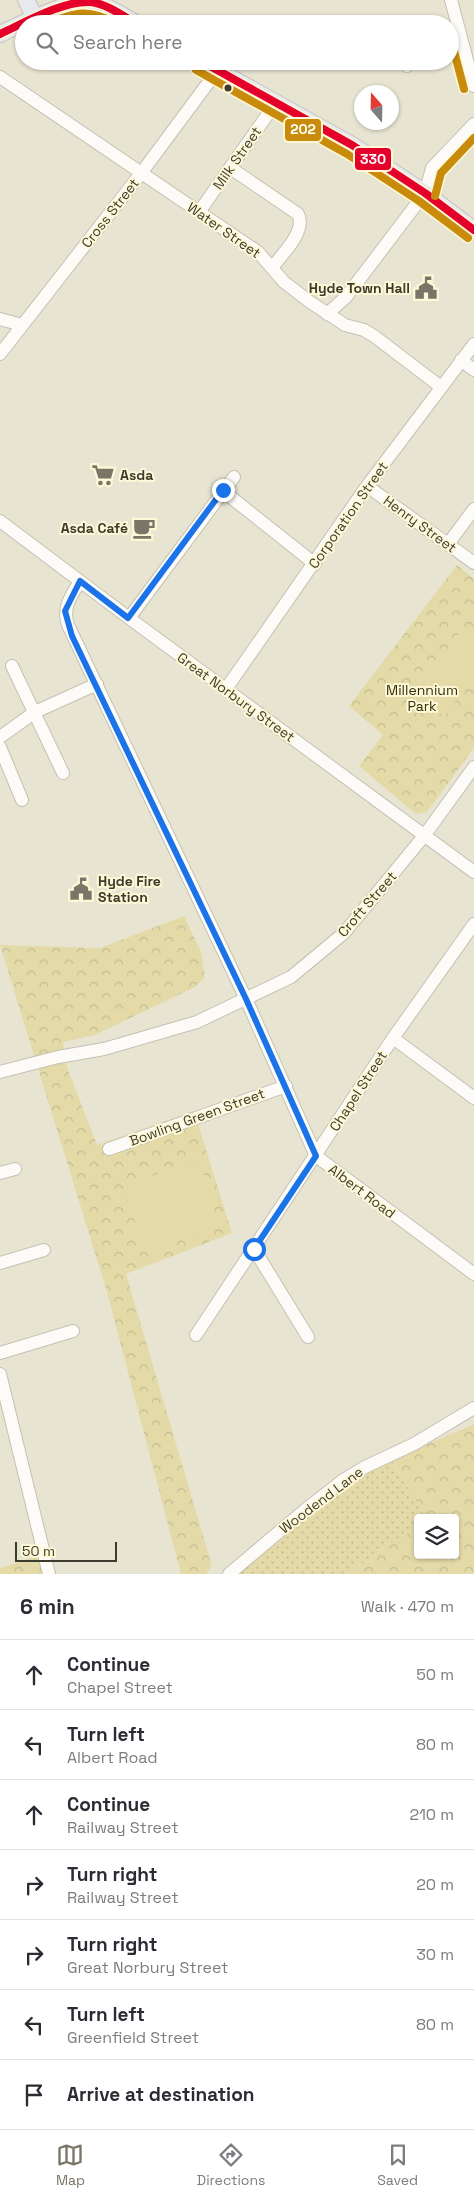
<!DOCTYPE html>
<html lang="en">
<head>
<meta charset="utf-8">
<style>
  :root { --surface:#fff; --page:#f7f7f7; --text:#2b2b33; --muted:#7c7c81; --line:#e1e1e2; --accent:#797667 }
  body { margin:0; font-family:"Space Grotesk",sans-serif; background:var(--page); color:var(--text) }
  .controls { position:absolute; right:15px; bottom:15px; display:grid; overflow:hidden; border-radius:5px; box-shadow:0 1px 4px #0004 }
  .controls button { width:45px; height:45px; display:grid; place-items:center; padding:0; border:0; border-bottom:1px solid var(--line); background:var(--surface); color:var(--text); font:25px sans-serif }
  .compass { position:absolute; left:354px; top:85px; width:45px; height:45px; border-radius:50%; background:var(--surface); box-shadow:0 1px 4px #0004; rotate:340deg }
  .scale { position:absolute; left:15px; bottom:12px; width:102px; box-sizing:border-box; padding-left:5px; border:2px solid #3d3b2e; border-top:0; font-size:14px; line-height:18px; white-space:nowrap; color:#3d3b2e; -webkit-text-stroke:4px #fef8d7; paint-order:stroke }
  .stop { position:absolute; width:15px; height:15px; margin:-11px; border:4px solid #1a73e8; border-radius:50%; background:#fff }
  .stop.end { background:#1a73e8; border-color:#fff; box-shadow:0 1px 5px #0008 }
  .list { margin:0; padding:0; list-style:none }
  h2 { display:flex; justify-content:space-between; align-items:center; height:65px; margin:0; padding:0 20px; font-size:21px }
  h2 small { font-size:16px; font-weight:400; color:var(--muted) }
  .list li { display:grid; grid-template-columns:32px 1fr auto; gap:15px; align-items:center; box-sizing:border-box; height:70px; padding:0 20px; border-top:1px solid var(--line) }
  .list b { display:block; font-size:19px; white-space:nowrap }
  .list p { margin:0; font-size:16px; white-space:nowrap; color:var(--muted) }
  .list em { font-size:16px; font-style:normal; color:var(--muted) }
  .icon { flex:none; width:28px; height:28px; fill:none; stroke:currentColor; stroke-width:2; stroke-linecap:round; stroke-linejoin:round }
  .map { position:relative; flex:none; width:474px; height:1574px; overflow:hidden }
  .search { position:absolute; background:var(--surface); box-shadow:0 1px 4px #0004; left:15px; right:15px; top:15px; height:55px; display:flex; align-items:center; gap:12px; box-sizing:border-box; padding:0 18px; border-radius:28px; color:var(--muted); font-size:19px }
  .sheet { height:555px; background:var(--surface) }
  nav { display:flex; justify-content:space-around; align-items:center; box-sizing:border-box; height:70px; border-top:1px solid var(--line); background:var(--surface); font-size:14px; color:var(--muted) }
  nav a { display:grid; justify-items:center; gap:2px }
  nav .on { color:var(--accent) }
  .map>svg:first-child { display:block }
  .forest { fill:url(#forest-crowns) }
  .garden { fill:url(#garden-dots) }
  .pitch { fill:#e4daa8 }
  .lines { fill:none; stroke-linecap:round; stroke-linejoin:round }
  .minor-casing { stroke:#c4c1b3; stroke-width:14 }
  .major-casing { stroke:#c5c3ba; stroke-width:18 }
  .minor { stroke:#fcfbf8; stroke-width:12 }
  .major { stroke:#e8e9ee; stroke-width:16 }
  .bus-1-casing { stroke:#fef8d7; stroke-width:11 }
  .bus-2-casing { stroke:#fef8d7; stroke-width:11 }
  .bus-1 { stroke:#e4002b; stroke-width:8 }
  .bus-2 { stroke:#c88b0c; stroke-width:8 }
  .route { stroke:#1a73e8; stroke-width:6 }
  .bus-dot { fill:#3d3b2e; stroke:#fef8d7; stroke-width:2 }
  .labels { text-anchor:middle; stroke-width:4; stroke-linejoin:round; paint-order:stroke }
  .street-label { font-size:14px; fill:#3d3b2e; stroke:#fef8d7 }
  .poi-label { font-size:14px; font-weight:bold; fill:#3d3b2e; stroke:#fef8d7; text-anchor:end }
  .park-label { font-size:14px; fill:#332d09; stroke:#fef8d7 }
  .line-badge { stroke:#fef8d7; stroke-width:2 }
  .badge-label { font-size:14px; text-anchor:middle; font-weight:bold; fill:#fff }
</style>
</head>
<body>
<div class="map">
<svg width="474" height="1574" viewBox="0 0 474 1574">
  <defs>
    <pattern id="forest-crowns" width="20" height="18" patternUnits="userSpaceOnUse" patternTransform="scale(1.25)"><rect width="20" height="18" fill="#e4daa8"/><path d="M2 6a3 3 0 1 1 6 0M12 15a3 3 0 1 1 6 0" fill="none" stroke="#c4bc91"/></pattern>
    <pattern id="garden-dots" width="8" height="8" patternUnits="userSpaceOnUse" patternTransform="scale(1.25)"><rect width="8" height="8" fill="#e4daa8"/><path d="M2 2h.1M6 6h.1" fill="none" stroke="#c4bc91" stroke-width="1.8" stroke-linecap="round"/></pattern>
  </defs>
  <rect width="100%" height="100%" fill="#e8e4d2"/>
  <!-- forest -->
  <path class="forest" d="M457 565 474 579V748L427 812 416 814 359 766 383 735 349 706Z
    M184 916 201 952 205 977 195 987 95 1035 63 1042 67 1067 97 1145 194 1111 232 1233 126 1274 212 1566 206 1574H181L107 1292 0 945 100 948Z
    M474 1424V1574H347L389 1544 418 1528V1555H455V1518H426L391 1460Z
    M44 1554 49 1574H0V1568Z"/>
  <!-- garden -->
  <path class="garden" d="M391 1460 426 1518H418V1528L389 1544 347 1574H238C287 1533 335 1492 391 1460Z"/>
  <!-- pitch -->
  <path class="pitch" d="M462 629 474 637V675L444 716 414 694Z
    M199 1160 219 1226 145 1252 123 1186Z"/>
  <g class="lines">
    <defs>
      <path id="minor" d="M451 0 474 86
        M407 66 412 61
        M0 77 258 252 284 282 310 302 345 325 364 330 374 336 441 387
        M232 169 298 214C307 231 282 254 272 268
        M199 212 275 104
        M327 314 346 297 425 193 432 168 474 124
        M0 319 22 325
        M0 354 142 172 217 71
        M461 360 474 370
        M367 486 474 563
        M223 491 315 564
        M0 521 129 618 474 872
        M448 544 474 509
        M80 581C71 596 62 608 68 625L246 999 316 1156 474 1274
        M129 618 234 477
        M12 666 63 773
        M226 689 367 486 474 344
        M0 737 35 712 97 684
        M0 747 22 800
        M393 1038 474 1098
        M0 1072 58 1057 104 1049 197 1022 291 977 344 933 424 836 474 767
        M109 1149 286 1086
        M0 1173 15 1169
        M254 1249 308 1337
        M0 1263 44 1250
        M196 1335 393 1038 474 924
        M0 1353 73 1331
        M0 1374 49 1574
        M229 1574 305 1510 342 1481 365 1467 414 1444 474 1408"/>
      <path id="major" d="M26 0 35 18
        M0 34C22 24 68 0 91 2 107 5 123 16 137 24
        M201 61 352 145 425 193 474 230"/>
    </defs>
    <!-- minor casing -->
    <use href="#minor" class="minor-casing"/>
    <!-- major casing -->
    <use href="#major" class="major-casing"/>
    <!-- minor -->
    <use href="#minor" class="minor"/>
    <!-- major -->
    <use href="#major" class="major"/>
    <defs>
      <path id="bus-1" d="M0 34C24 23 64 0 91 2 107 4 123 16 137 24
        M201 61 352 145 425 193 474 230"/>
      <path id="bus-2" d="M47 24C75 12 89 8 117 24
        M450 36 464 89
        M196 70 347 154 419 201 468 238
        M435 196 441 173 474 138"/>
    </defs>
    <!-- bus-1 casing -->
    <use href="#bus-1" class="bus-1-casing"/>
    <!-- bus-2 casing -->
    <use href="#bus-2" class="bus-2-casing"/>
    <!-- bus-1 -->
    <use href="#bus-1" class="bus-1"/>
    <!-- bus-2 -->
    <use href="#bus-2" class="bus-2"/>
  </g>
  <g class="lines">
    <!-- route -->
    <path class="route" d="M223 490 128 618 80 581 65 611 72 636 246 999 316 1156 254 1249"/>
  </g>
  <!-- icons -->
  <defs>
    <symbol id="civic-bare" viewBox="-9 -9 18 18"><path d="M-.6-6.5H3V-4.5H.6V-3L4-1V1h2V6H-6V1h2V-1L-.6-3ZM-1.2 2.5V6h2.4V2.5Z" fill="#797667" stroke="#fef8d7" stroke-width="2.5" paint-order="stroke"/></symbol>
    <symbol id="supermarket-bare" viewBox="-9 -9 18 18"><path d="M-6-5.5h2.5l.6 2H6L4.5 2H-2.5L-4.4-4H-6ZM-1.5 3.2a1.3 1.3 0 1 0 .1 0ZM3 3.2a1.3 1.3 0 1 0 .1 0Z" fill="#797667" stroke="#fef8d7" stroke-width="2.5" paint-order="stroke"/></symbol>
    <symbol id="cafe-bare" viewBox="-9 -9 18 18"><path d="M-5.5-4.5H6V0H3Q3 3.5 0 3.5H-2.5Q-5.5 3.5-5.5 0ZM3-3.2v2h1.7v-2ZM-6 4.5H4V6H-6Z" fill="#797667" stroke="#fef8d7" stroke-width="2.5" paint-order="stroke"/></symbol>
  </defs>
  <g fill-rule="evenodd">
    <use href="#civic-bare" x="410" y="272" width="32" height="32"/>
    <use href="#supermarket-bare" x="87" y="459" width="32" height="32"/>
    <use href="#cafe-bare" x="128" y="512" width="32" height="32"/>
    <use href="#civic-bare" x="65" y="873" width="32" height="32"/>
  </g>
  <!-- markers -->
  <circle class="bus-dot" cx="228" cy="88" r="4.5"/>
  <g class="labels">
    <!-- street labels -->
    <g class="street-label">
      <text transform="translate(237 158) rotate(-55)" y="5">Milk Street</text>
      <text transform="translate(110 213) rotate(-52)" y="5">Cross Street</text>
      <text transform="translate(224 230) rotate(35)" y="5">Water Street</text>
      <text transform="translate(348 515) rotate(-55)" y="5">Corporation Street</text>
      <text transform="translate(420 524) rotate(36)" y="5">Henry Street</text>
      <text transform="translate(236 697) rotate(36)" y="5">Great Norbury Street</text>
      <text transform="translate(367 904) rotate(-49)" y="5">Croft Street</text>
      <text transform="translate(358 1091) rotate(-57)" y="5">Chapel Street</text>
      <text transform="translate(197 1117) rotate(-20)" y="5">Bowling Green Street</text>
      <text transform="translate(362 1191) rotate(37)" y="5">Albert Road</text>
      <text transform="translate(321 1500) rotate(-37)" y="5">Woodend Lane</text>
    </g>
    <!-- poi labels -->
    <g class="poi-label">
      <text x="410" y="293">Hyde Town Hall</text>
      <text x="120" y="480" text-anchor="start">Asda</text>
      <text x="128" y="533">Asda Café</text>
      <text x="98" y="886" text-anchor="start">Hyde Fire<tspan x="98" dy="16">Station</tspan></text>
    </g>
    <!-- park labels -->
    <g class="park-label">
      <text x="422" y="695">Millennium<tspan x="422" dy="16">Park</tspan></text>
    </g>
  </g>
  <g class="line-badge">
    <rect x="284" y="118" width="38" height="24" rx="5" fill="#c88b0c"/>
    <rect x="354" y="147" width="38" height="24" rx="5" fill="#e4002b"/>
  </g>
  <g class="badge-label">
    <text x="303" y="134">202</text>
    <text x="373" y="164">330</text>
  </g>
</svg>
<div class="controls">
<button><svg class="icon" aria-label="layers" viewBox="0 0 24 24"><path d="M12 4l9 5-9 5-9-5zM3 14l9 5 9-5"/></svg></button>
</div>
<svg class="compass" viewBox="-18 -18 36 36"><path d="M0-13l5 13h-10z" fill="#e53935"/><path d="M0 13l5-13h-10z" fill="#7c7c81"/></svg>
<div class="scale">50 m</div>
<div class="stop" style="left:254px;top:1249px"></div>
<div class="stop end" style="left:223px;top:490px"></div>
<div class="search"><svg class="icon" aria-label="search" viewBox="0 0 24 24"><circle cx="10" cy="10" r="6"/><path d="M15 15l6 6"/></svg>Search here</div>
</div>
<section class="sheet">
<h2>6 min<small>Walk · 470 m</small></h2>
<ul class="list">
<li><svg class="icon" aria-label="ahead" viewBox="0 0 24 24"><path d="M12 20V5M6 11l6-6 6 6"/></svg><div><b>Continue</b><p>Chapel Street</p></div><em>50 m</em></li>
<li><svg class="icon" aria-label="left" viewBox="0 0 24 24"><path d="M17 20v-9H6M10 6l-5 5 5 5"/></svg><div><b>Turn left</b><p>Albert Road</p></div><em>80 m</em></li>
<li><svg class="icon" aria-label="ahead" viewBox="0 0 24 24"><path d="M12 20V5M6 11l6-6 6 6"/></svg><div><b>Continue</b><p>Railway Street</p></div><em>210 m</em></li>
<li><svg class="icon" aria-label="right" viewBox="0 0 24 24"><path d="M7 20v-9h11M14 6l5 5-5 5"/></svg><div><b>Turn right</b><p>Railway Street</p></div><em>20 m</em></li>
<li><svg class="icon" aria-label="right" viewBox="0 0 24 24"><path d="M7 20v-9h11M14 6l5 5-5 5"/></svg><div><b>Turn right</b><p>Great Norbury Street</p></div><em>30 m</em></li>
<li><svg class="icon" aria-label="left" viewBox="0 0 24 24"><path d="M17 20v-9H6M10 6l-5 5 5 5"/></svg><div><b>Turn left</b><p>Greenfield Street</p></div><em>80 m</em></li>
<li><svg class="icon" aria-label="arrive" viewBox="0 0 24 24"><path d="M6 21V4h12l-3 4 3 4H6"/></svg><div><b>Arrive at destination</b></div></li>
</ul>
</section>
<nav>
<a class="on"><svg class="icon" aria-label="map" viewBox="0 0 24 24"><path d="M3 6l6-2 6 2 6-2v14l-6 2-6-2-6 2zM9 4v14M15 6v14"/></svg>Map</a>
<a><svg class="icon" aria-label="directions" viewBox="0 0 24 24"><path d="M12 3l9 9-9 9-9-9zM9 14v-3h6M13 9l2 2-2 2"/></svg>Directions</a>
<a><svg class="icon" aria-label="saved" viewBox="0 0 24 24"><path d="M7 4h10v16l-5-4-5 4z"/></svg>Saved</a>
</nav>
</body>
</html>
